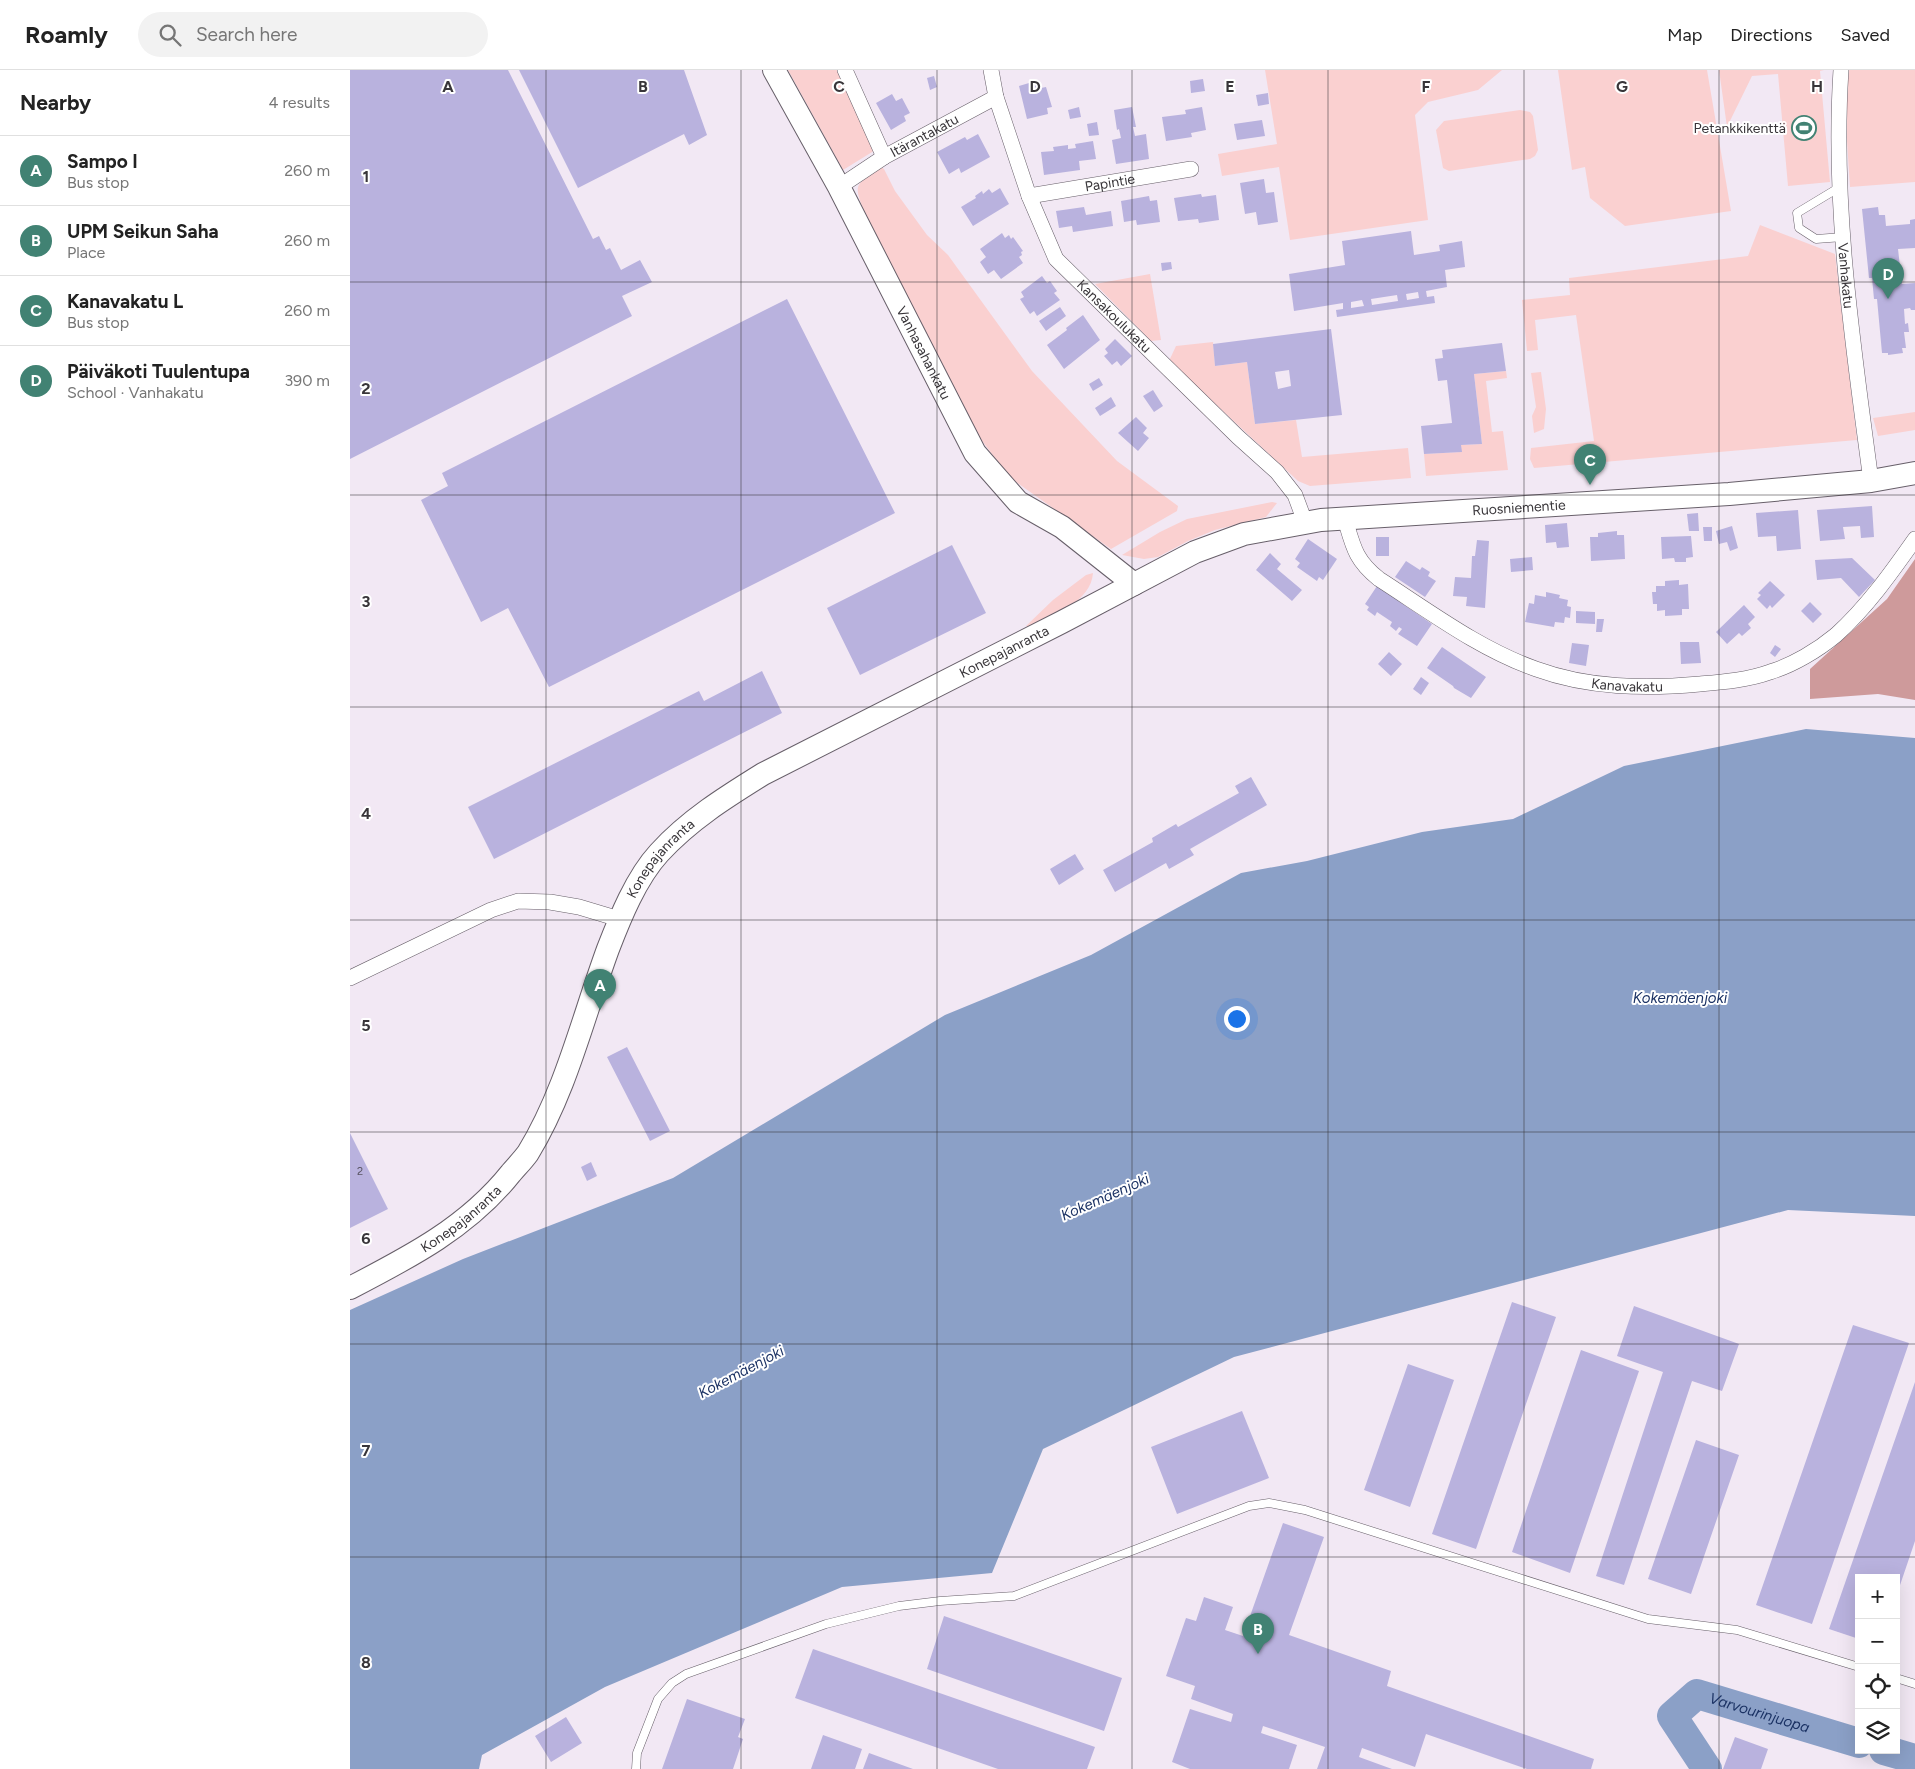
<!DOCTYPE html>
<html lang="en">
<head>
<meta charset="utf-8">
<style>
  :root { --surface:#fff; --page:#f2f2f2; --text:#222; --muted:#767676; --line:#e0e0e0; --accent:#418273 }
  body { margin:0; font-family:Figtree,sans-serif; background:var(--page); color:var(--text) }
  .controls { position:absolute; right:15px; bottom:15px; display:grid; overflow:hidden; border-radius:0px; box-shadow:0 5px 20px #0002 }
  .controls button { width:45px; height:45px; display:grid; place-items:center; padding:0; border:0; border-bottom:1px solid var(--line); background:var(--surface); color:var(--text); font:25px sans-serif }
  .you { position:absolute; left:886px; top:948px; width:18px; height:18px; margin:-12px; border:4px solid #fff; border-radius:50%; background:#1a73e8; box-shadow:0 0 0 8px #1a73e833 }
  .badge { display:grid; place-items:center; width:32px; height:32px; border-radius:50%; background:var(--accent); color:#fff; font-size:16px; font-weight:700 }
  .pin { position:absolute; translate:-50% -41px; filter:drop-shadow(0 1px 2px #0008) }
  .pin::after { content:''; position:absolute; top:26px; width:18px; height:15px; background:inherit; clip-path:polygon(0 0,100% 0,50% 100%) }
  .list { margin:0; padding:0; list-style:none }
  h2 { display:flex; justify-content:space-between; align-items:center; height:65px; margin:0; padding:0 20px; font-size:21px }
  h2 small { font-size:16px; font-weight:400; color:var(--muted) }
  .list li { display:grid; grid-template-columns:32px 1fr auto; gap:15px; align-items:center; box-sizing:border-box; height:70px; padding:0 20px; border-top:1px solid var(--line) }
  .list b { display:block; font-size:19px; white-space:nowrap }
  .list p { margin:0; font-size:16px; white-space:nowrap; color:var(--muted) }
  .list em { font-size:16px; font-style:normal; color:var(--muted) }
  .icon { flex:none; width:28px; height:28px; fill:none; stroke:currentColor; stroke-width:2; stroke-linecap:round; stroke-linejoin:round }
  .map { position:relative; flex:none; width:1565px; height:1699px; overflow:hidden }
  header { display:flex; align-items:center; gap:30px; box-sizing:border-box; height:70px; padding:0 25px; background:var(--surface); border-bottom:1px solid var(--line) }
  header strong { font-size:24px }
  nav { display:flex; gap:28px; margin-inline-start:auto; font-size:18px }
  .search { width:350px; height:45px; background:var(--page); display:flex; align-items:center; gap:12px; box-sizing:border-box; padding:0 18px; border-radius:28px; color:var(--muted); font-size:19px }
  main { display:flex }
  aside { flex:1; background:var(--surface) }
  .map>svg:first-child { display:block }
  .green { fill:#fad0d0 }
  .forest { fill:#ce9a9b }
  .water { fill:#8ba0c7 }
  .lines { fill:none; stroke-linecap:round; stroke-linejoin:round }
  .river { stroke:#8ba0c7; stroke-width:30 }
  .building { fill:#b9b2de; fill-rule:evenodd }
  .lane-casing { stroke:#675f69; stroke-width:9 }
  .street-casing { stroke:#675f69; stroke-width:16 }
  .secondary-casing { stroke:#675f69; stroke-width:24 }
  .lane { stroke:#fff; stroke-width:8 }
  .street { stroke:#fff; stroke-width:15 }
  .secondary { stroke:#fff; stroke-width:22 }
  .grid { fill:none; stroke:#383539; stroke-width:1; stroke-opacity:0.55 }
  .labels { text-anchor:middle; stroke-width:4; stroke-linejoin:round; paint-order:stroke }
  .number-label { font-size:11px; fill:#585462 }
  .poi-label { font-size:14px; fill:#383539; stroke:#fff; text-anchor:end }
  .street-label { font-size:14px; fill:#383539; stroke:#fff }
  .water-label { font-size:15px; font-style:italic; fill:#1b3264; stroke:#fff }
  .grid-label { font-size:16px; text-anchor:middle; font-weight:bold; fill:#383539; stroke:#fff; stroke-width:4; stroke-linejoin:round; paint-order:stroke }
</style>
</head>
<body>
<header>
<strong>Roamly</strong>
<div class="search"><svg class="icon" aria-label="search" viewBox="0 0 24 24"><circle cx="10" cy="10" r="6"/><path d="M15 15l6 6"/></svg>Search here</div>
<nav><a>Map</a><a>Directions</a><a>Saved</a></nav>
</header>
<main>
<aside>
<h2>Nearby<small>4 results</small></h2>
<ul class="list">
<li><span class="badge">A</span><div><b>Sampo I</b><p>Bus stop</p></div><em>260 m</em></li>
<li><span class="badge">B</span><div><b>UPM Seikun Saha</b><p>Place</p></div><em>260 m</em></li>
<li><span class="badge">C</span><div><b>Kanavakatu L</b><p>Bus stop</p></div><em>260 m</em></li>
<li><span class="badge">D</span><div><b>Päiväkoti Tuulentupa</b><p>School · Vanhakatu</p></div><em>390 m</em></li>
</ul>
</aside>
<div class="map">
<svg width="1565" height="1699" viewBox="0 0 1565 1699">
  <rect width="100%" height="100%" fill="#f2e8f4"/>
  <!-- green -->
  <path class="green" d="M438 0H489L527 79 493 100Z
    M915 0H1152L1128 20 1078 32 1065 45 1078 150 940 170 929 97 872 106 868 84 927 74Z
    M1208 0H1357L1381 141 1275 156 1240 128 1235 97 1222 100Z
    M1369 0H1474L1470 1 1480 112 1438 116 1428 4 1402 6 1377 57Z
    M1498 0H1565V112L1500 117 1495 41Z
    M1170 40 1180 42 1183 46 1188 80 1185 86 1180 89 1099 101 1093 98 1086 60 1094 51Z
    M531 97 534 99 545 121 577 165 598 185 682 301 767 391 828 436 827 441 761 479 659 407 630 368 515 143C502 112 506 116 531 97Z
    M1410 155 1485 184 1507 370 1184 398 1180 389 1181 378 1244 371 1226 245 1185 250 1188 280 1177 281 1172 230 1220 225 1219 208 1398 186Z
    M800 204 811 270 801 271 745 214Z
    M863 272 865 296 897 292 905 354 946 350 952 387 1058 378 1061 408 960 416 948 411 819 291 826 276Z
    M1156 301 1157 308 1136 311 1142 362 1153 361 1158 400 1076 406 1074 384 1111 382V375L1132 374 1124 304Z
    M1191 302 1196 339 1194 359 1184 363 1182 346 1186 337 1181 303Z
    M1565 342V360L1528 366 1523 348Z
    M922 432 927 433 916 447 865 460 838 471 808 487 794 489 772 485 810 462 837 449Z
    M743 503C741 532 703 545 680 557L676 556 703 530 736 505Z"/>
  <!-- forest -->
  <path class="forest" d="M1565 489V630L1528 624 1460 629V599L1537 529Z"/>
  <!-- water -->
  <path class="water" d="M1456 659 1565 668V1146L1438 1140 884 1287 693 1379 642 1503 492 1517 255 1617 132 1685 129 1699H0V1240L113 1189 323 1108 595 945 741 885 891 803 957 791 1072 762 1163 749 1274 696Z"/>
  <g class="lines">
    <!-- river -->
    <g class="river">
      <path d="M1534 1680 1565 1689"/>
      <path id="s1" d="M1357 1699 1322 1646 1347 1624 1509 1673"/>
    </g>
  </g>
  <!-- building -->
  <path class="building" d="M0 0H158L243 169 249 166 256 180 260 178 271 200 290 190 302 212 272 226 282 246 0 389Z
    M169 0H334L357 65 339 75 334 64 228 118Z
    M584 6 587 17 580 20 577 8Z
    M853 9 855 21 841 23 840 11Z
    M689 10 691 18 696 17 702 37 697 38 698 44 677 49 669 16Z
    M918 23 919 34 908 36 906 25Z
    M542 24 546 31 552 28 560 43 554 46 556 51 541 60 526 33Z
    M729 37 731 47 720 49 718 40Z
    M782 37 786 57H783L785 66 796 64 799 89 766 94 762 70 771 68 769 59 767 60 764 40Z
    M852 37 856 60 841 63 842 67 816 71 812 47 836 44 835 40Z
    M912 50 915 66 887 70 884 54Z
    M747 52 749 65 739 66 737 54Z
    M628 64 640 87 611 103 609 98 599 104 587 82 615 67 617 70Z
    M743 71 746 89 729 91 730 100 694 105 691 82 704 81 703 77 718 75V79L726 78 725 74Z
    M914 109 916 123 924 122 928 152 908 155 906 142 895 144 890 113Z
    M650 118 659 134 623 156 611 137 626 128 625 126 632 121 633 124 639 119 642 123Z
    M851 124 852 127 866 125 869 150 849 153 848 149 828 151 824 128Z
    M799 126 800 131 807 130 810 152 787 155 786 150 774 152 771 131Z
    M734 137 736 145 761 141 763 156 723 162 722 156 709 158 706 141Z
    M1528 137 1529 145H1535L1536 156 1560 154V150L1565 149V178L1548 179 1552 214 1565 213V240H1561L1560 238 1554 239 1555 254 1558 253 1559 262H1554L1556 278H1552L1553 283 1538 285V283H1532L1527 229H1524L1522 208H1519L1512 139Z
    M1061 161 1064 185 1090 181 1089 175 1112 171 1115 197 1095 200 1097 217 1076 221 1077 227 1084 226 1085 233 987 247 986 240 993 239V233L944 241 939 204 995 195 992 171ZM1068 222 1069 228 1057 230 1056 224ZM1047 225 1048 231 1022 235 1021 229ZM1012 230 1014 236 1001 238V232Z
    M652 163 655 168 659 165 661 169 663 167 673 181 671 182 672 185 669 187 673 193 651 209 644 200 638 204 630 192 636 187 630 179Z
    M821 192 822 199 812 201 811 193Z
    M692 206 697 213 700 211 707 221 704 223 710 230 687 246 684 241 680 244 670 229 674 227 671 222Z
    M437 229 545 443 199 617 158 538 131 552 71 430 98 416 92 403Z
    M710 237 716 246 696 261 689 251Z
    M733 245 750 270 714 299 697 275 717 260 716 258Z
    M981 259 992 345 905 354 897 292 865 296 863 274ZM939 300 941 316 928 319 925 302Z
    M765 269 782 286 771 296 767 291 762 295 754 286 758 283 755 279Z
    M1152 273 1156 301 1124 304 1132 374 1111 375 1112 382 1074 384 1071 356 1102 353 1097 310 1088 311 1085 289 1093 288 1092 280Z
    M749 308 753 315 743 321 739 314Z
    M803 320 813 336 804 342 793 326Z
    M761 327 766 336 750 346 745 338Z
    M786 347 797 358 793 363 799 368 788 381 768 363Z
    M1522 436 1524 467 1511 468 1510 456 1493 457 1495 469 1470 471 1467 440Z
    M1448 440 1451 479 1427 481 1426 466 1408 467 1406 443Z
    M1348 443 1349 461H1339L1337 444Z
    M1217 453 1219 477 1207 478 1206 472 1196 473 1195 455Z
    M1382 456 1388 478 1380 481 1377 472 1369 474 1366 461Z
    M1353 457H1362V471H1354Z
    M1267 461V465H1274L1275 489 1241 491 1240 467H1248V463Z
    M1341 466 1343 487 1336 488V492H1325L1324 488 1312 489 1311 467Z
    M1026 467H1039V486H1026Z
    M958 469 987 489 973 510 969 507 967 511 947 497 950 493 945 489Z
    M1127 470 1139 471 1135 538 1116 536 1117 527 1103 526 1105 507 1121 508 1122 486H1125Z
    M602 475 636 543 510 605 477 538Z
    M920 483 931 494 927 499 952 520 942 531 906 500Z
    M1182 487 1183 500 1161 502 1160 489Z
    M1502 488 1525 510 1509 527 1491 508 1467 510 1465 490Z
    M1056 491 1070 500 1072 497 1080 502 1078 506 1086 511 1075 527 1045 507Z
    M1329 510V515L1338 514 1339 539H1332V545L1315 546V540L1307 541V534H1303L1302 522H1306V516H1315V511Z
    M1420 511 1435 525 1422 538 1420 535 1417 539 1407 529 1411 525 1408 523Z
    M1027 516 1082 554 1067 576 1048 564 1052 559 1049 557 1046 561 1040 556 1042 552 1027 542 1025 546 1017 540 1019 537 1015 534Z
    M1196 522 1210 525 1209 528 1218 530 1217 536 1221 537 1220 548 1215 547 1214 553 1205 552 1204 557 1175 552 1179 533 1184 534 1185 525 1196 527Z
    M1460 532 1472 544 1463 553 1451 541Z
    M1394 535 1405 547 1398 554 1401 558 1392 566 1389 563 1377 574 1366 562Z
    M1226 541 1245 542V554L1226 553Z
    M1247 549H1254L1252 562H1246Z
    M1330 572H1349L1351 593 1331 594Z
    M1222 573 1239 575 1236 596 1219 593Z
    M1425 575 1431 579 1425 587 1420 583Z
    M1092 577 1136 607 1121 628 1104 618 1103 616 1077 598Z
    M1039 582 1052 594 1041 606 1028 594Z
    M412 601 432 643 144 789 118 737 349 621 354 631Z
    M1071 607 1079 613 1071 625 1063 619Z
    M901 707 917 735 840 779 844 785 819 799 816 793 765 822 753 800 803 772 802 768 826 754 828 757 889 723 885 716Z
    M725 784 734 799 709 815 700 799Z
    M277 977 320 1061 300 1071 257 987Z
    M0 1063 38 1139 0 1158Z
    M241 1092 247 1106 237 1111 231 1097Z
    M1162 1232 1206 1247 1126 1479 1082 1464Z
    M1284 1236 1389 1274 1372 1321 1342 1311 1274 1515 1246 1506 1313 1302 1267 1286Z
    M1503 1255 1559 1273 1462 1554 1406 1535Z
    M1231 1280 1289 1301 1220 1503 1162 1482Z
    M1058 1294 1104 1310 1060 1437 1014 1420Z
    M1565 1312V1471L1547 1524 1546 1508H1509V1569L1479 1559Z
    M892 1341 919 1408 827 1444 801 1377Z
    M1346 1370 1389 1385 1341 1524 1298 1509Z
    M933 1453 974 1467 939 1565 1041 1601 1037 1616 1244 1689 1241 1699H1177L1076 1664 1065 1697 1012 1678 1009 1687 1042 1699H967L975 1677 913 1656 911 1663 947 1675 939 1699H840L822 1692 840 1639 881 1652 883 1644 841 1629 845 1616 816 1606 836 1548 846 1551 854 1527 883 1537 875 1560 893 1566Z
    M594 1546 772 1608 754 1661 577 1599Z
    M463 1579 745 1677 737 1699H648L445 1628Z
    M337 1629 395 1649 388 1667 393 1669 383 1699H312Z
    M216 1647 232 1673 201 1692 185 1666Z
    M473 1665 512 1679 505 1699H461Z
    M1385 1667 1418 1679 1411 1699H1373Z
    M519 1683 563 1699H513Z"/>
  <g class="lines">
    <defs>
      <path id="lane" d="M1490 117 1447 143 1449 158 1466 169 1493 167
        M1546 1608 1565 1614
        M286 1699 287 1683 308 1629 322 1613 336 1604 476 1554 549 1536 590 1531 664 1526 899 1436 919 1433 955 1440 1298 1549 1387 1560 1509 1597"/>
      <g id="street">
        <path id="s2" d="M495 0 534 87 646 27"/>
        <path id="s3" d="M641 0 646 27 679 126 706 189 888 367 927 402 945 425 955 452"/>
        <path id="s4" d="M1491 0C1482 137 1503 275 1521 411"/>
        <path d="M489 117 534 87"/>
        <path id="s5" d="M679 126 841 99"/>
        <path id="s6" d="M995 449C1003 476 1005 490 1029 509 1079 541 1129 579 1186 599 1238 618 1294 619 1350 614 1373 612 1398 610 1420 602 1443 595 1468 580 1486 565 1517 537 1541 503 1565 469"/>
        <path d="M0 908 141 840 168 831 200 832 229 837 269 849"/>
      </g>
      <g id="secondary">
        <path id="s7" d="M424 0 489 117 625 383 668 432 712 457 784 514"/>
        <path id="s8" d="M0 1218C60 1187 118 1157 161 1103 167 1096 173 1090 178 1083 216 1021 233 947 258 879 270 848 286 808 309 783 339 750 376 727 413 704L712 552 845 482 894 464 971 450 1379 424 1521 411 1565 403"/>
      </g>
    </defs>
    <!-- lane casing -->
    <use href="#lane" class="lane-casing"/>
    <!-- street casing -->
    <use href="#street" class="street-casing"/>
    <!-- secondary casing -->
    <use href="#secondary" class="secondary-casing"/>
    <!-- lane -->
    <use href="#lane" class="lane"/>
    <!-- street -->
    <use href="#street" class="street"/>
    <!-- secondary -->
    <use href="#secondary" class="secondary"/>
  </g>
  <!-- grid -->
  <path class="grid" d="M196 0V1699M391 0V1699M587 0V1699M782 0V1699M978 0V1699M1174 0V1699M1369 0V1699M0 212H1565M0 425H1565M0 637H1565M0 850H1565M0 1062H1565M0 1274H1565M0 1487H1565"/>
  <!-- icons -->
  <defs>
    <symbol id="stadium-ring" viewBox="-11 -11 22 22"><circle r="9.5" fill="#fff" stroke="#418273" stroke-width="1.5"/><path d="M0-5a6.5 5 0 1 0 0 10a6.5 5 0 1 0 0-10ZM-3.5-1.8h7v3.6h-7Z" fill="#418273"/></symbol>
  </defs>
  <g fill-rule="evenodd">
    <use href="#stadium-ring" x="1440" y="44" width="28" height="28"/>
  </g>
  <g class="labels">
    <!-- number labels -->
    <g class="number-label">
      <text x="10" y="1105">2</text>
    </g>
    <!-- poi labels -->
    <g class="poi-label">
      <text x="1436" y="63">Petankkikenttä</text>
    </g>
    <!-- street labels -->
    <g class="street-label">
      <text dy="5" stroke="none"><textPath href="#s2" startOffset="141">Itärantakatu</textPath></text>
      <text dy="5" stroke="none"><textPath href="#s5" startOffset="82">Papintie</textPath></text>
      <text dy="5" stroke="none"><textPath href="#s4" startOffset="206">Vanhakatu</textPath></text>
      <text dy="5" stroke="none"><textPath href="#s3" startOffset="282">Kansakoulukatu</textPath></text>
      <text dy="5" stroke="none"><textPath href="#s7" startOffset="320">Vanhasahankatu</textPath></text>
      <text dy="5" stroke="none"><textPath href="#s8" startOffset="1500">Ruosniementie</textPath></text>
      <text dy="5" stroke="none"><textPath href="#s8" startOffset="956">Konepajanranta</textPath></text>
      <text dy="5" stroke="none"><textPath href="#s6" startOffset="345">Kanavakatu</textPath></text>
      <text dy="5" stroke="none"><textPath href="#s8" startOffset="551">Konepajanranta</textPath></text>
      <text dy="5" stroke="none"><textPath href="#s8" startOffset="131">Konepajanranta</textPath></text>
    </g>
    <!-- water labels -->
    <g class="water-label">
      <text x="1330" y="933">Kokemäenjoki</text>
      <text transform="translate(755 1127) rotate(-24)" y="5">Kokemäenjoki</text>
      <text transform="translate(391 1302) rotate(-28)" y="5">Kokemäenjoki</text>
      <text dy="5" stroke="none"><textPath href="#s1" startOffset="162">Varvourinjuopa</textPath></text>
    </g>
  </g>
  <g class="grid-label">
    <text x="98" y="22">A</text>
    <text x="293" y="22">B</text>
    <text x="489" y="22">C</text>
    <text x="685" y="22">D</text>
    <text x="880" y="22">E</text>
    <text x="1076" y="22">F</text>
    <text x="1272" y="22">G</text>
    <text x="1467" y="22">H</text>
    <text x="16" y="112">1</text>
    <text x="16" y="324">2</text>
    <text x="16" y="537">3</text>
    <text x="16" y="749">4</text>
    <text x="16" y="961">5</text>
    <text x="16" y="1174">6</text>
    <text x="16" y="1386">7</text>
    <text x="16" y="1598">8</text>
  </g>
</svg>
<div class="controls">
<button>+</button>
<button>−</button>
<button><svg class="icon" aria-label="locate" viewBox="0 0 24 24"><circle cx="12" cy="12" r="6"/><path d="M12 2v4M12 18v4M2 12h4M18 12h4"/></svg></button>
<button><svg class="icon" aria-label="layers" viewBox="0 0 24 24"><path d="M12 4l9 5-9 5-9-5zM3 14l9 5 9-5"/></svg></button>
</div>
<div class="you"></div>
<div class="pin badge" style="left:250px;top:940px">A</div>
<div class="pin badge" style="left:908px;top:1584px">B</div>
<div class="pin badge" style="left:1240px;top:415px">C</div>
<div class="pin badge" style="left:1538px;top:229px">D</div>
</div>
</main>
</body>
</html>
